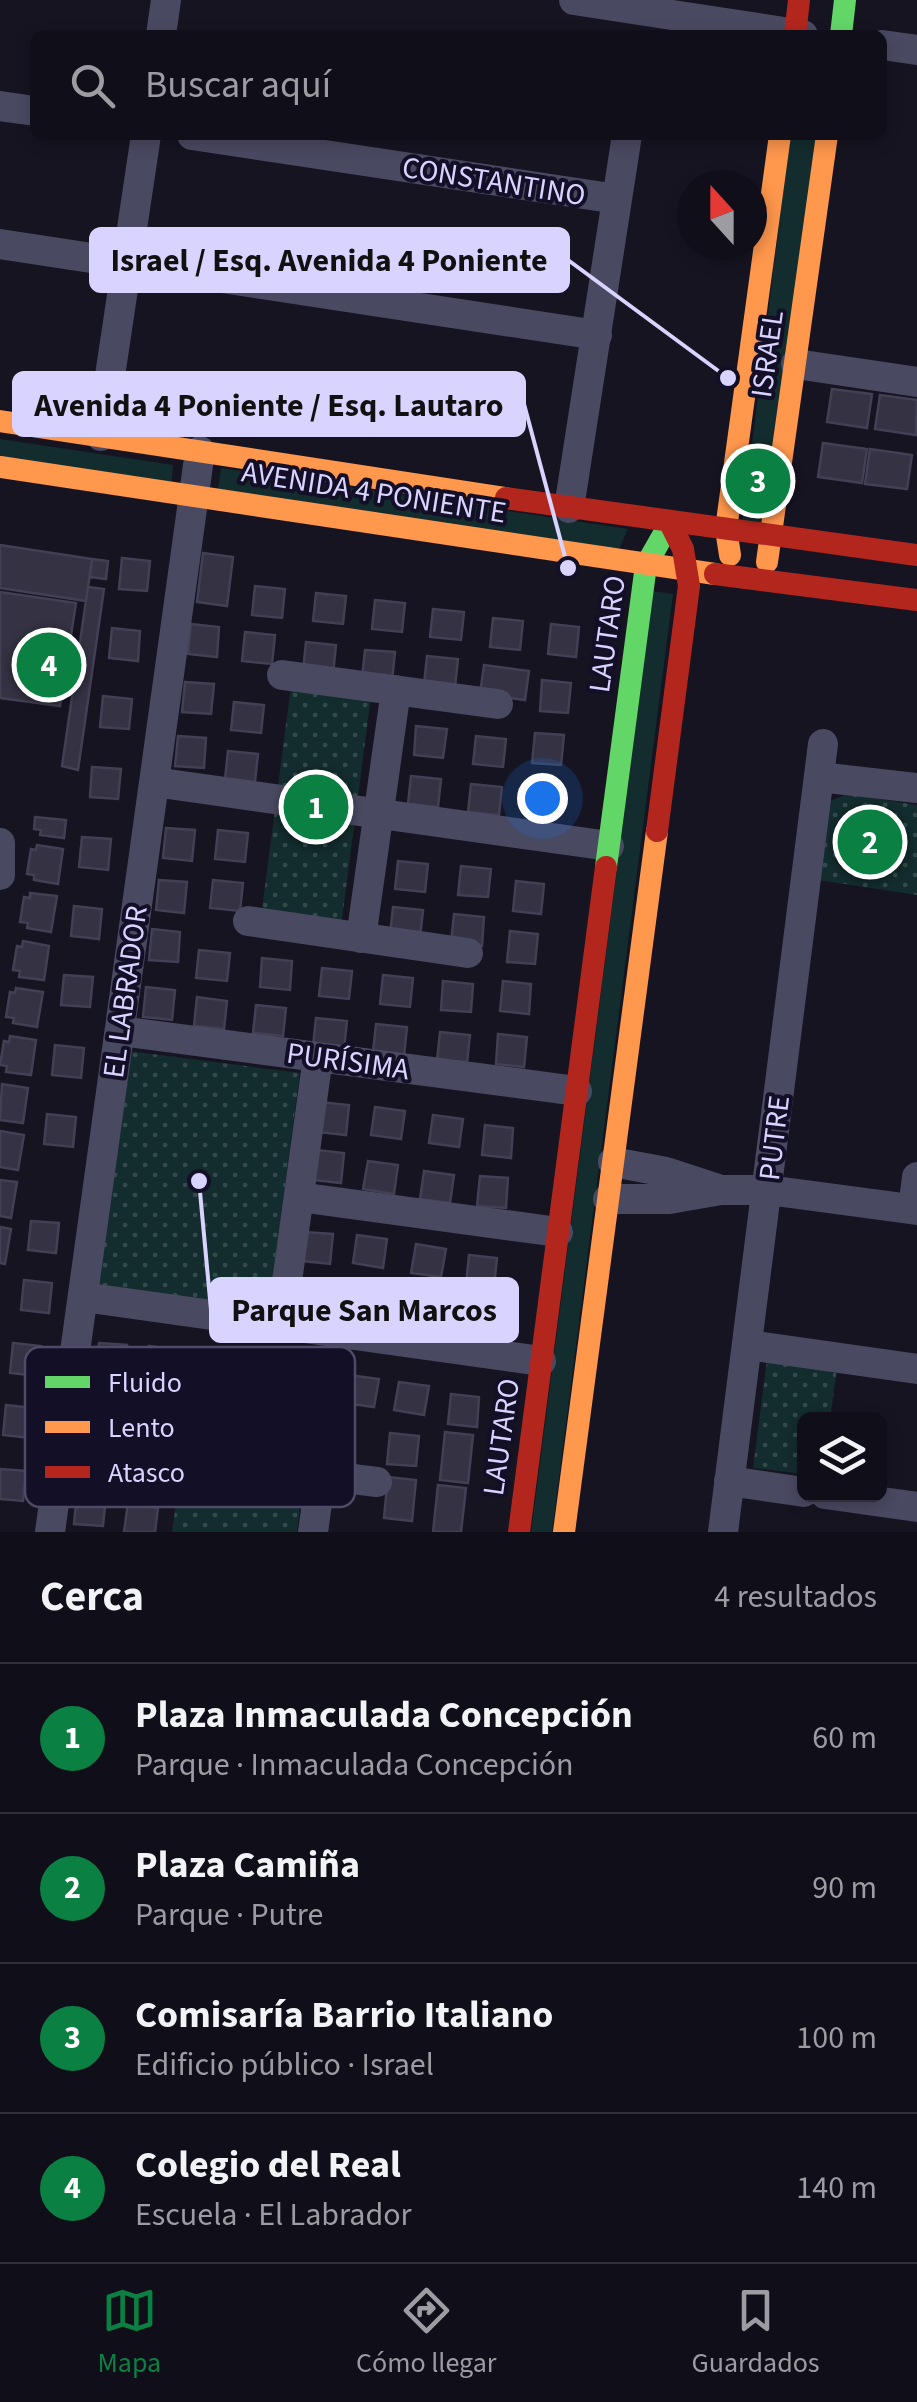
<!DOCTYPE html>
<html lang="es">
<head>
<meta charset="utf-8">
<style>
  :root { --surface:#100f19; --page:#1e1d26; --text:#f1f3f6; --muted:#9c9ca2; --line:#302f38; --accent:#0b8043 }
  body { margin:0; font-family:"Source Sans 3",sans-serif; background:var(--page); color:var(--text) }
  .controls { position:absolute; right:30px; bottom:30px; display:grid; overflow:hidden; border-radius:15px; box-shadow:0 5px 15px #0003 }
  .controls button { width:90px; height:90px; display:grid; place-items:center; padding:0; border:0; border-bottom:2px solid var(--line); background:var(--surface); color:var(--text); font:50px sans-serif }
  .compass { position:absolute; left:677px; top:170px; width:90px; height:90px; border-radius:50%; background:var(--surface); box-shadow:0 5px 15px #0003; rotate:339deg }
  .you { position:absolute; left:542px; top:798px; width:35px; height:35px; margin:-25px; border:8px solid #fff; border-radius:50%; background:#1a73e8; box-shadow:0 0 0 15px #1a73e833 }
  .badge { display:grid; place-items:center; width:65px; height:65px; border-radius:50%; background:var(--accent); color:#fff; font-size:32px; font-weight:700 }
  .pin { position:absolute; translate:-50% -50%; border:5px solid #fff; box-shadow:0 2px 10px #0006 }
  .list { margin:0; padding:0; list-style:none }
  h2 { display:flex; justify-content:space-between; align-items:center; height:130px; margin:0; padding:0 40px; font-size:42px }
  h2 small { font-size:32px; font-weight:400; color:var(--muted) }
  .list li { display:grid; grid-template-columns:65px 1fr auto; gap:30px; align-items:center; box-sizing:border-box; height:150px; padding:0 40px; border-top:2px solid var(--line) }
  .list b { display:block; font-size:38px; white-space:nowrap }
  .list p { margin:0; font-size:32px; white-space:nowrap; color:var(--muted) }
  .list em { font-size:32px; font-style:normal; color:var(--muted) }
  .icon { flex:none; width:55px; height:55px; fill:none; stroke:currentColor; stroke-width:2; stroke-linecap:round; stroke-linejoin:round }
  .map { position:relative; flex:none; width:917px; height:1532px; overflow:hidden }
  .search { position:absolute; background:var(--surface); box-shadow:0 5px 15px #0003; left:30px; right:30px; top:30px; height:110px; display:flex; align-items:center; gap:25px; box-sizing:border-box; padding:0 35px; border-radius:15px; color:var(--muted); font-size:38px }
  .sheet { height:730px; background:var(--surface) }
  nav { display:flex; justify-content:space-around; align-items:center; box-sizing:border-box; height:140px; border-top:2px solid var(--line); background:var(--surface); font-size:28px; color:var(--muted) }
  nav a { display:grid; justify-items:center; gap:5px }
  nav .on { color:var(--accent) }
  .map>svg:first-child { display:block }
  .grass { fill:#132c2d }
  .park { fill:url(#park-dots) }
  .building { fill:#343243; stroke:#433f54; stroke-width:2.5 }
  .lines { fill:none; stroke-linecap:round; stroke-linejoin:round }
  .street { stroke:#4a4962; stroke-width:30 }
  .fast { stroke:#63d668; stroke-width:22 }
  .slow { stroke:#ff974d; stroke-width:22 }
  .jam { stroke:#b3261e; stroke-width:22 }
  .labels { text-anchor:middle; stroke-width:8; stroke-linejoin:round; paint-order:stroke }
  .street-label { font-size:30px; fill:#d9d4ff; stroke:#130f26 }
  .key { fill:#130f26; stroke:#4e4a67; stroke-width:2.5 }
  .key-label { font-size:28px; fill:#d9d4ff }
  .leader { fill:none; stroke:#d9d4ff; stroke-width:4 }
  .callout-dot { fill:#d9d4ff; stroke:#130f26; stroke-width:4 }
  .callout { fill:#d9d4ff; stroke:#d9d4ff; stroke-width:4 }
  .callout-label { font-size:32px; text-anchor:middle; font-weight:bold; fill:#111 }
</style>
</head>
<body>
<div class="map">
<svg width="917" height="1532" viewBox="0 0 917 1532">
  <defs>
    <pattern id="park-dots" width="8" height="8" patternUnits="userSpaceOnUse" patternTransform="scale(2.5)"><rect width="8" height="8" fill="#132c2d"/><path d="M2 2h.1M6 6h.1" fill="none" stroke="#354a4c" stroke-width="1.8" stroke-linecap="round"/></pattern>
  </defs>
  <rect width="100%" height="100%" fill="#161421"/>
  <!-- grass -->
  <path class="grass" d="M790 135H818L766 523 742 525Z
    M0 439 173 465 171 487 0 461Z
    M221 468 628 529 618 552 218 489Z
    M653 591 673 594 552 1532H531Z"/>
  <!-- park -->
  <path class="park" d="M291 686 371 696 341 927 261 917Z
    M847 794 917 805V895L818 880 828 802Z
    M129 1051 300 1073 268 1312 97 1289Z
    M767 1360 837 1369 830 1419 804 1420V1474L753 1468Z
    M180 1474 302 1490 297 1532H172Z"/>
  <!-- building -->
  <path class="building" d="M832 389 872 394 867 428 827 422Z
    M880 395 917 400 916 435 875 429Z
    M823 443 867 449 862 483 818 477Z
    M870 449 912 455 907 489 865 484Z
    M0 545 92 559 86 601 0 588Z
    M203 553 233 557 227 606 197 602Z
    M122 558 150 561 147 591 119 589Z
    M92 559 108 561 106 579 90 577Z
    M255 586 285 589 282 618 252 615Z
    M88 587 104 589 78 770 62 766Z
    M0 592 76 603 60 706 0 698Z
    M316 593 346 596 343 624 313 621Z
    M375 600 405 603 402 632 372 629Z
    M433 609 464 612 461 640 430 637Z
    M493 618 523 621 520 650 490 647Z
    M191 624 219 627 217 657 188 654Z
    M551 624 579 627 576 657 548 654Z
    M112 628 140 631 138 661 109 658Z
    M245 632 275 635 272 664 242 661Z
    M306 642 336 645 333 674 303 671Z
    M365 650 395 652 392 681 362 678Z
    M427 656 458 659 455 687 424 684Z
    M484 665 529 671 525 700 480 694Z
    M542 680 571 683 568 713 540 711Z
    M185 682 214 684 211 714 182 712Z
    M103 696 132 699 129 729 100 727Z
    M234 702 264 705 261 733 231 730Z
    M416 726 447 729 443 758 414 755Z
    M535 733 564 735 561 765 532 763Z
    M178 736 206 738 204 768 175 766Z
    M476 736 506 739 503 767 473 764Z
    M228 751 258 754 255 782 225 779Z
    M92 767 121 769 118 799 90 797Z
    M411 776 441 779 438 807 408 804Z
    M471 784 502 787 499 815 468 812Z
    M529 784 557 786 554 817 526 814Z
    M35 817 66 820 64 838 40 835 41 830 34 829Z
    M166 828 195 830 192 861 163 858Z
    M218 830 248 833 245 862 215 859Z
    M82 837 111 839 108 870 79 867Z
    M37 845 63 849 58 884 34 880V875L27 874 31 849 36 850Z
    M398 861 428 864 425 892 395 889Z
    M461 866 491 869 488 897 458 895Z
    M159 880 187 882 184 913 156 910Z
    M213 880 243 883 240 911 210 908Z
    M516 881 544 884 541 914 513 911Z
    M30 893 57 896 51 932 27 928 28 923 20 922 24 897 30 898Z
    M74 906 102 909 99 939 71 936Z
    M393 907 423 910 420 938 390 935Z
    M454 914 484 917 482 946 451 943Z
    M152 929 180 932 178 962 149 960Z
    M510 931 538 934 535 964 507 962Z
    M23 941 49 946 44 980 19 977 20 971 13 970 17 946 22 947Z
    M199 950 230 953 227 981 196 978Z
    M262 958 292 961 290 990 260 987Z
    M322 968 352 971 349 999 319 996Z
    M64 975 93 977 90 1007 61 1005Z
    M383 975 413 978 410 1007 380 1004Z
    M443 981 473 984 471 1012 441 1010Z
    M503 981 531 984 529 1014 500 1011Z
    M146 987 175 990 172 1020 143 1017Z
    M16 988 43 992 37 1027 13 1023 14 1018 6 1017 10 992 15 993Z
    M197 997 227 1001 224 1029 194 1026Z
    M256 1005 286 1008 283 1036 253 1033Z
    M316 1018 347 1021 344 1049 313 1046Z
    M376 1024 407 1027 404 1056 373 1052Z
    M440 1032 470 1035 467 1063 437 1061Z
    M498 1034 527 1037 524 1067 496 1064Z
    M10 1036 36 1040 31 1075 6 1072 7 1066 0 1065 4 1041 9 1042Z
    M55 1045 84 1048 81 1078 52 1075Z
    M2 1084 28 1088 23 1123 0 1120Z
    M320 1102 349 1105 346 1135 318 1132Z
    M375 1107 405 1111 401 1139 371 1135Z
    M47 1114 76 1117 73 1147 44 1144Z
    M433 1115 463 1119 459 1147 429 1143Z
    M485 1125 513 1128 511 1158 482 1155Z
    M0 1131 24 1135 18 1170 0 1167Z
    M316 1150 344 1153 341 1183 313 1180Z
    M368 1161 398 1165 394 1194 363 1189Z
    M424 1171 454 1175 450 1203 420 1199Z
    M480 1176 508 1178 506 1208 477 1206Z
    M0 1180 17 1182 11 1218 0 1216Z
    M31 1221 59 1223 56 1253 28 1250Z
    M0 1227 11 1229 5 1264 0 1263Z
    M304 1232 333 1234 330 1264 301 1261Z
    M357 1235 387 1239 383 1268 353 1263Z
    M416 1244 446 1249 441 1277 411 1273Z
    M469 1255 497 1258 494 1287 466 1285Z
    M24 1280 52 1283 49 1313 21 1310Z
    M13 1343 41 1346 39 1376 10 1373Z
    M99 1343 127 1345 124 1375 96 1373Z
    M149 1346 179 1350 175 1378 145 1374Z
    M349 1375 379 1379 374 1407 344 1403Z
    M399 1382 429 1386 424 1415 394 1410Z
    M451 1394 479 1397 477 1427 448 1424Z
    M6 1405 34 1408 31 1438 3 1435Z
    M445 1432 473 1435 468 1483 440 1480Z
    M390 1433 419 1436 416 1466 387 1464Z
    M0 1469 26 1471 23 1501 0 1499Z
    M388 1477 416 1480 412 1521 384 1518Z
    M438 1485 466 1488 461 1532H433Z
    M77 1494 106 1496 103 1526 74 1524Z
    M128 1503 158 1508 155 1532H124Z"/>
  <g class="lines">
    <!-- street -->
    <path class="street" d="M574 0 803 35
      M161 35 166 0
      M882 45 917 50
      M0 106 35 111
      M192 135 617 199
      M0 244 597 335
      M796 364 917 382
      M101 436 146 135
      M569 508 627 135
      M282 675 498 704
      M819 777 917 788
      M154 782 609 846
      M0 843V875
      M248 921 468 953
      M361 938 396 690
      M120 1031 577 1091
      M613 1162 666 1172 718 1189
      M299 1197 558 1232
      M608 1199H669L721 1190H768L917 1210
      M913 1209 917 1177
      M83 1297 541 1361
      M281 1325 318 1057
      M748 1345 917 1369
      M190 1459 377 1482
      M729 1481 804 1492
      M825 1494 917 1507
      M50 1532 200 451
      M313 1532 321 1475
      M723 1532 823 744"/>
    <!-- fast -->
    <path class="fast" d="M841 35 845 0
      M606 867 646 565 670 523"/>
    <!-- slow -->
    <path class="slow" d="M0 421 506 498
      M0 467 715 574
      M730 555 726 529 780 135
      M767 562 827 135
      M564 1532 657 831"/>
    <!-- jam -->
    <path class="jam" d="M795 35 799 0
      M506 498 917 555
      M715 574 917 600
      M657 831 689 586 683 549 670 523
      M519 1532 606 867"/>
  </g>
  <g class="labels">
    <!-- street labels -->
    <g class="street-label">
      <text transform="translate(494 181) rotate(9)" y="10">CONSTANTINO</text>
      <text transform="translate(767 354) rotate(-82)" y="10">ISRAEL</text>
      <text transform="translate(374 492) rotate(9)" y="10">AVENIDA 4 PONIENTE</text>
      <text transform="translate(607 634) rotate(-82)" y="10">LAUTARO</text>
      <text transform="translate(125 992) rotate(-82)" y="10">EL LABRADOR</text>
      <text transform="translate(348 1061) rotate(8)" y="10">PURÍSIMA</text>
      <text transform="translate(774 1138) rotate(-83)" y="10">PUTRE</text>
      <text transform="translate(501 1437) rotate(-82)" y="10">LAUTARO</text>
    </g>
  </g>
  <!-- legend -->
  <rect x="25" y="1347" width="330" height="160" rx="15" class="key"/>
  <rect x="45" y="1376" width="45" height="12" fill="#63d668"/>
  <rect x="45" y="1421" width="45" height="12" fill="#ff974d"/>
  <rect x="45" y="1466" width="45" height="12" fill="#b3261e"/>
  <g class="key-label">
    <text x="108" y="1392">Fluido</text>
    <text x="108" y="1437">Lento</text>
    <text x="108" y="1482">Atasco</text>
  </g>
  <!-- callouts -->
  <path class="leader" d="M728 378L568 260M568 568L524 404M199 1181L211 1310"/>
  <g class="callout-dot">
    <circle cx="728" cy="378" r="10"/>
    <circle cx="568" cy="568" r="10"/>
    <circle cx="199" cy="1181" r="10"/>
  </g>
  <g class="callout">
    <rect x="91" y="229" width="477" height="62" rx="10"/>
    <rect x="14" y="373" width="510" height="62" rx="10"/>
    <rect x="211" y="1279" width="306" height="62" rx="10"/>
  </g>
  <g class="callout-label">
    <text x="329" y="271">Israel / Esq. Avenida 4 Poniente</text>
    <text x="269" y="416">Avenida 4 Poniente / Esq. Lautaro</text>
    <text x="364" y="1321">Parque San Marcos</text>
  </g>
</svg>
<div class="controls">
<button><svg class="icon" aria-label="layers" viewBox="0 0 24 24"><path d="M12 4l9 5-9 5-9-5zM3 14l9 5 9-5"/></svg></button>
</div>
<svg class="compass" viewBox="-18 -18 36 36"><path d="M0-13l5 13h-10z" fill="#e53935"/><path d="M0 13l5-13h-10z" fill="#9c9ca2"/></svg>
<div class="you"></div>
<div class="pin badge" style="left:316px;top:807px">1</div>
<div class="pin badge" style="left:870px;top:842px">2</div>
<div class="pin badge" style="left:758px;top:481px">3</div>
<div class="pin badge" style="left:49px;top:665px">4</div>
<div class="search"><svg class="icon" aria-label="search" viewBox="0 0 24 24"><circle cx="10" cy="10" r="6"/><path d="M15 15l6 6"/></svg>Buscar aquí</div>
</div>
<section class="sheet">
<h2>Cerca<small>4 resultados</small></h2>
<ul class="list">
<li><span class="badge">1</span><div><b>Plaza Inmaculada Concepción</b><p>Parque · Inmaculada Concepción</p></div><em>60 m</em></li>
<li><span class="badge">2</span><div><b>Plaza Camiña</b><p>Parque · Putre</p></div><em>90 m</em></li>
<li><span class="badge">3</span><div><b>Comisaría Barrio Italiano</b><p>Edificio público · Israel</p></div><em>100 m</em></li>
<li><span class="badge">4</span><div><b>Colegio del Real</b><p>Escuela · El Labrador</p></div><em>140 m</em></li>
</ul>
</section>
<nav>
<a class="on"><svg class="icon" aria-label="map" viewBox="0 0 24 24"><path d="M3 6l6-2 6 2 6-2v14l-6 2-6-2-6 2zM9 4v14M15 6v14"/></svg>Mapa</a>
<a><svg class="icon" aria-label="directions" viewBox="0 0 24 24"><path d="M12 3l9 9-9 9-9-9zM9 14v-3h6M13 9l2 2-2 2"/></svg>Cómo llegar</a>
<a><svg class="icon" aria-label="saved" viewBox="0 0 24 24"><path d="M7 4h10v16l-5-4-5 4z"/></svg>Guardados</a>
</nav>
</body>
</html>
